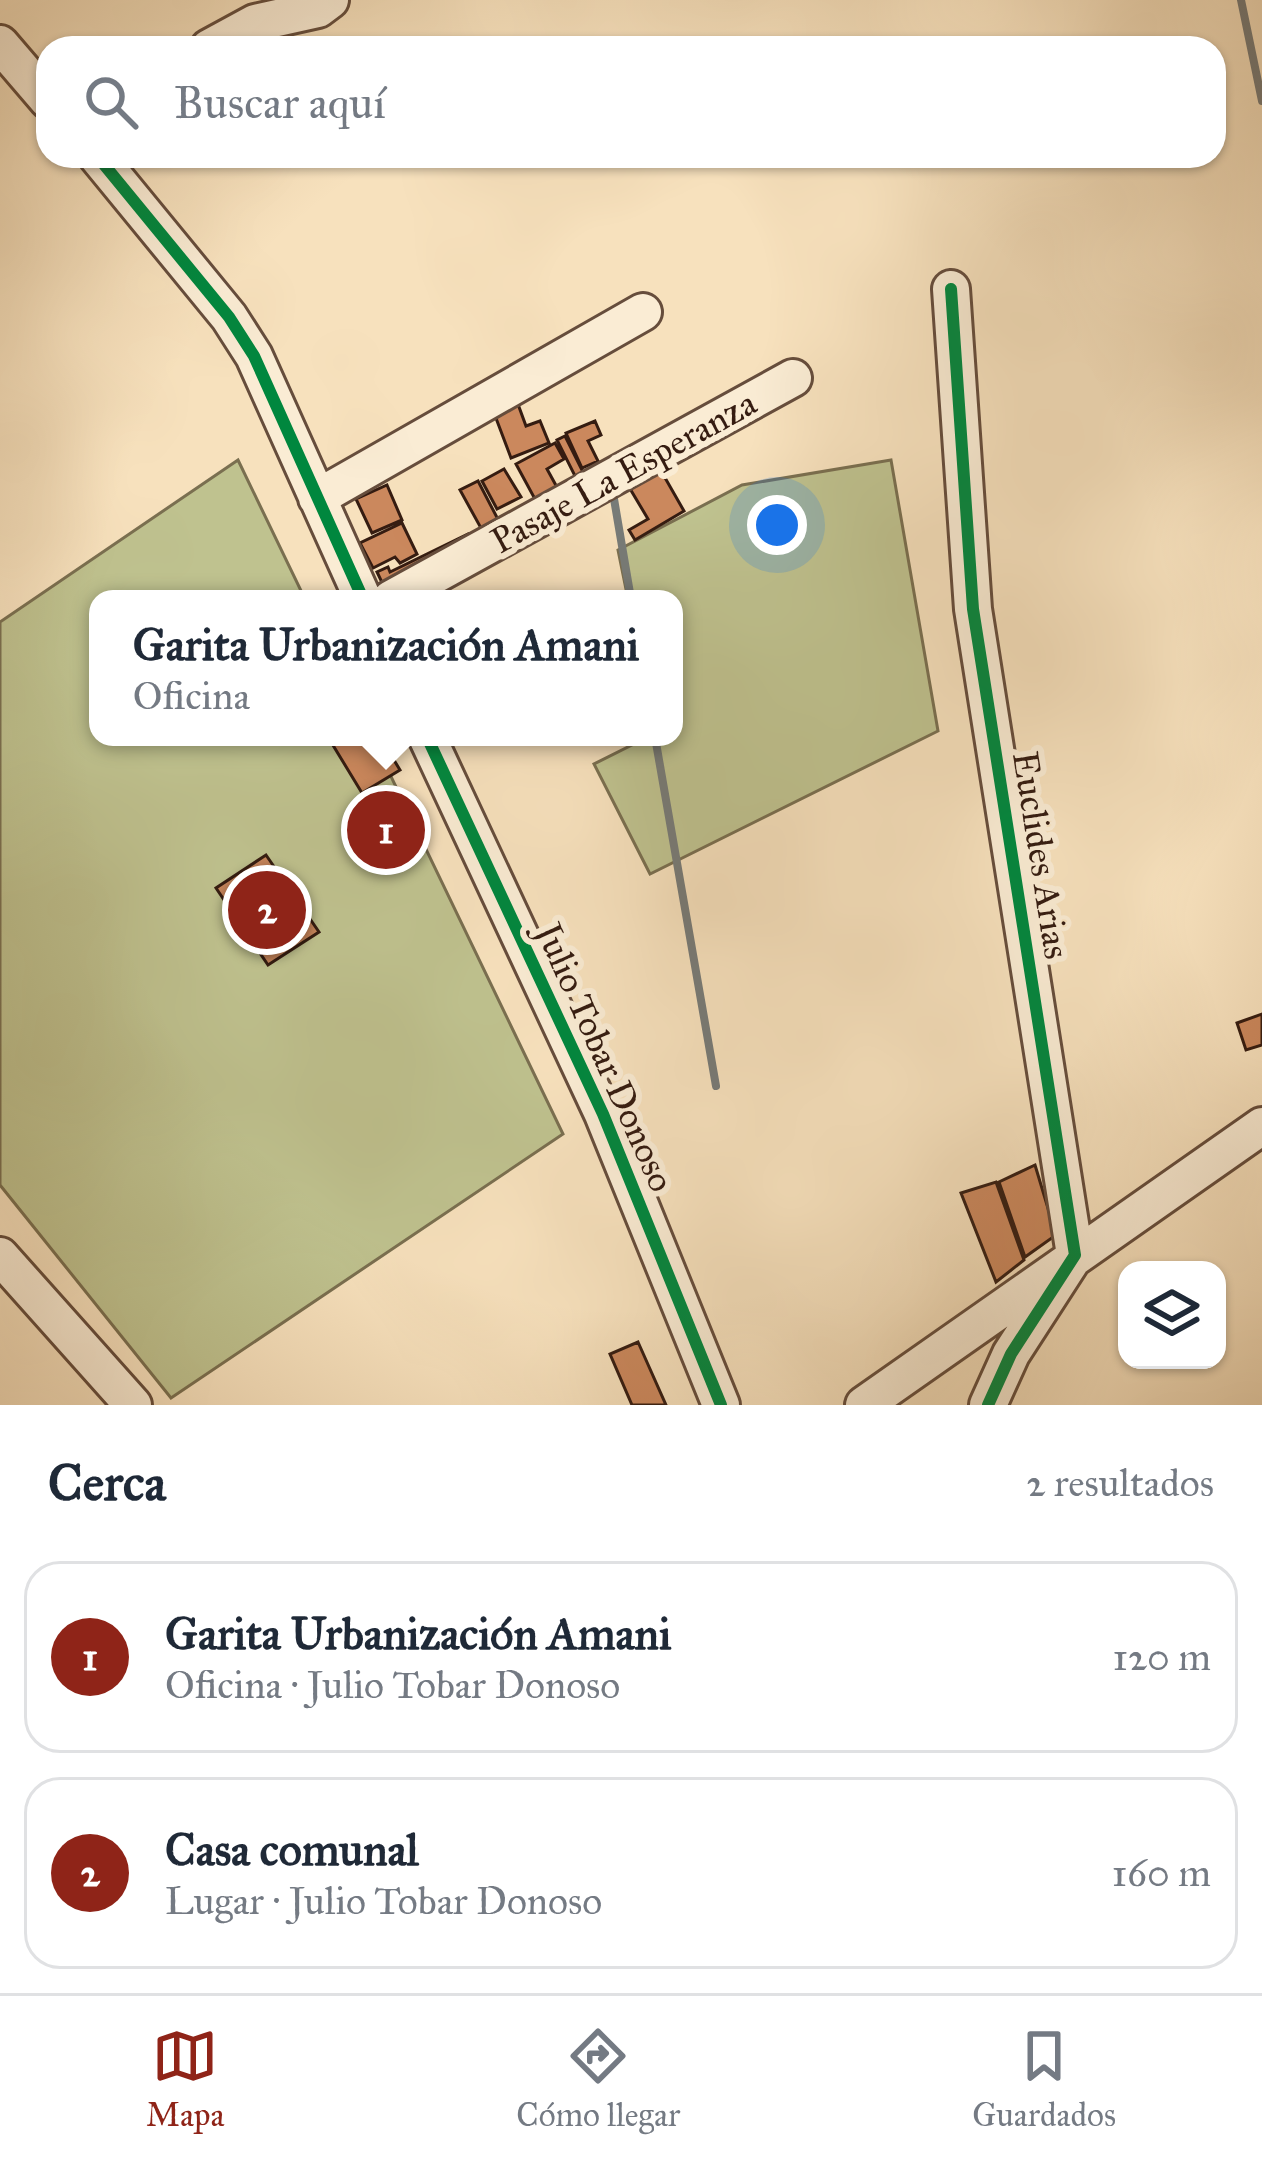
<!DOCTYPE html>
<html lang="es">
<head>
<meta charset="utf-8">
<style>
  :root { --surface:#fff; --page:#f2f2f3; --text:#1f2937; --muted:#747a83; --line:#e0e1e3; --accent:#8f2418 }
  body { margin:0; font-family:"IM FELL Great Primer",serif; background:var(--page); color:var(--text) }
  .controls { position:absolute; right:36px; bottom:36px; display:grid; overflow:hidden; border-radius:24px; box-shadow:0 3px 9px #0004 }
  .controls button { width:108px; height:108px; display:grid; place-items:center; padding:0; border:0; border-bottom:3px solid var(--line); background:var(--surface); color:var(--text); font:60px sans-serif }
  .you { position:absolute; left:777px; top:525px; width:42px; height:42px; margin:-30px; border:9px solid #fff; border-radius:50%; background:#1a73e8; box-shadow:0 0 0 18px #1a73e833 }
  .badge { display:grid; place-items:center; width:78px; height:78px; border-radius:50%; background:var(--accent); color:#fff; font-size:39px; font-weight:700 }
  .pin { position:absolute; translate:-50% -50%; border:6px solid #fff; box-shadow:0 3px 12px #0006 }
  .popup { position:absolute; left:89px; top:590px; width:594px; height:156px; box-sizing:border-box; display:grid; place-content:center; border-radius:24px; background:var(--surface); filter:drop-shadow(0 3px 9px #0005); font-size:39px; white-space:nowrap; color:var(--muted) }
  .popup b { font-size:45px; color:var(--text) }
  .popup::after { content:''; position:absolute; left:50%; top:100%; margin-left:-24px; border:24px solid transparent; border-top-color:var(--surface) }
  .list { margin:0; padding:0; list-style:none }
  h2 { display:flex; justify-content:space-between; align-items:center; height:156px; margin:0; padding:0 48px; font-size:51px }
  h2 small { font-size:39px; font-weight:400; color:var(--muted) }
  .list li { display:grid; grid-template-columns:78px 1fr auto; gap:36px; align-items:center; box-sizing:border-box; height:192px; margin:0 24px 24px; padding:0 24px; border:3px solid var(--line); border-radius:36px }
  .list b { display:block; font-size:45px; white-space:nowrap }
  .list p { margin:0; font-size:39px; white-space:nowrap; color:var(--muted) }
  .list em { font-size:39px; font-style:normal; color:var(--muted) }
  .icon { flex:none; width:66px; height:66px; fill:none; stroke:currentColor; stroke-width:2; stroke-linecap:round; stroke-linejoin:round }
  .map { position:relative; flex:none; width:1262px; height:1405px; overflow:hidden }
  .search { position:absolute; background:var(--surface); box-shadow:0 3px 9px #0004; left:36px; right:36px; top:36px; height:132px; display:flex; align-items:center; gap:30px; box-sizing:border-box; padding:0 42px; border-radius:36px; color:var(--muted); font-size:45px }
  .sheet { height:588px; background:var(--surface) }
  nav { display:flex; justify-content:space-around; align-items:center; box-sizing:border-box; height:168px; border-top:3px solid var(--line); background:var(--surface); font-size:33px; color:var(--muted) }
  nav a { display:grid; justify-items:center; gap:6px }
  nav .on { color:var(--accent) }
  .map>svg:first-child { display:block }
  .green { fill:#bfc28f; stroke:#7a6f50; stroke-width:3 }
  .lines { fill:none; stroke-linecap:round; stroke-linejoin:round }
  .stream { stroke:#777b78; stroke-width:8 }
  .building { fill:#cb885d; stroke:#351c11; stroke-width:3 }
  .minor-casing { stroke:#664d3c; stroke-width:42 }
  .minor { stroke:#faecd4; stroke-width:36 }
  .cycleway-casing { stroke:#faecd4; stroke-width:20 }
  .cycleway { stroke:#00873e; stroke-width:12 }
  .labels { text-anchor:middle; stroke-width:12; stroke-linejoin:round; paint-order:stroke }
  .street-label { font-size:36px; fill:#351c11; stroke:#faecd4 }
</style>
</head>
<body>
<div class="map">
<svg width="1262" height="1405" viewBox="0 0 1262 1405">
  <rect width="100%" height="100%" fill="#f7e1bd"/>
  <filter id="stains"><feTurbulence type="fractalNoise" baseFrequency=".00167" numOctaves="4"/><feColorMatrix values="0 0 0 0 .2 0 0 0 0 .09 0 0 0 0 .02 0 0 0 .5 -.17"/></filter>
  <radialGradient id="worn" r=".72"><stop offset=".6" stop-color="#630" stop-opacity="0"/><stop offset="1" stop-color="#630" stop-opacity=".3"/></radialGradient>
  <!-- green -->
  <path class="green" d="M238 460 305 599H98V737H372L563 1134 171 1398 0 1185V622Z
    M891 460 938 731 650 874 594 764 648 737H674V599H628L618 550 742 485Z"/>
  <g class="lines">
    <!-- stream -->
    <path class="stream" d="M1241 0 1262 101
      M613 493 631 599
      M655 737 716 1086"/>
  </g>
  <!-- building -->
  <path class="building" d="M515 396 526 426 540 421 549 443 511 458 491 405Z
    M595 421 601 435 588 441 598 461 582 468 566 433Z
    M565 436 590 486 576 478 557 440Z
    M555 443 564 459 547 469 564 500 542 512 516 464Z
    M504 469 521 497 497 509 482 481Z
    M660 469 684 511 635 540 629 530 648 519 629 487Z
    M478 481 503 529 487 539 460 490Z
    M387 485 402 520 372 533 356 499Z
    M402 523 417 554 400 563 395 557 373 568 360 543Z
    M468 534 475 548 386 591 377 572 388 567 390 572Z
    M328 737H380L400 770 362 793Z
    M266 855 319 932 268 965 216 888Z
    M1262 1014V1045L1246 1050 1237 1023Z
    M1035 1165 1056 1235 1025 1257 999 1182Z
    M996 1182 1024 1260 996 1282 961 1193Z
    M638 1342 666 1405H632L610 1354Z"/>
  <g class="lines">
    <defs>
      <path id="minor" d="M0 44 48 100
        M209 48 255 23 318 9 330 0
        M97 156 229 317 254 356 363 599
        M951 289 973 609 1075 1255 1011 1354 988 1405
        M317 498 643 312
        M391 599 793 378
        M427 737 603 1114 721 1405
        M0 1256 133 1405
        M864 1405 1262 1126"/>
    </defs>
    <!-- minor casing -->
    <use href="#minor" class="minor-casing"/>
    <!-- minor -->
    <use href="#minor" class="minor"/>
    <defs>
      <path id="cycleway" d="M97 156 229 317 254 356 363 599
        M951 289 973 609 1075 1255 1011 1354 988 1405
        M427 737 603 1114 721 1405"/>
    </defs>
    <!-- cycleway casing -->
    <use href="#cycleway" class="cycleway-casing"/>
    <!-- cycleway -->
    <use href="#cycleway" class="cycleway"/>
  </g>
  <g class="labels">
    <!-- street labels -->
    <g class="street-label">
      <text transform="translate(623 471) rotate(-29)" y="13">Pasaje La Esperanza</text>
      <text transform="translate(1042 855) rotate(81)" y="13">Euclides Arias</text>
      <text transform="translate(606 1057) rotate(66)" y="13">Julio Tobar Donoso</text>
    </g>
  </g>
  <rect width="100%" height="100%" filter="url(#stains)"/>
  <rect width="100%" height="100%" fill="url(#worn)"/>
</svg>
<div class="controls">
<button><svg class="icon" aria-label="layers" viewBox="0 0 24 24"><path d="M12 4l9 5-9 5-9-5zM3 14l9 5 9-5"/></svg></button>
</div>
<div class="you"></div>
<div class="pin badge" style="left:386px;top:830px">1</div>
<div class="popup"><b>Garita Urbanización Amani</b>Oficina</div>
<div class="pin badge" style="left:267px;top:910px">2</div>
<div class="search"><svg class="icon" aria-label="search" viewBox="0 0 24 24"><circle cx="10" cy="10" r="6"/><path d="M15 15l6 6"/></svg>Buscar aquí</div>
</div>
<section class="sheet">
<h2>Cerca<small>2 resultados</small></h2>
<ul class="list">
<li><span class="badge">1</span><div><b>Garita Urbanización Amani</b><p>Oficina · Julio Tobar Donoso</p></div><em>120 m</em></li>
<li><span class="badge">2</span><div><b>Casa comunal</b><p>Lugar · Julio Tobar Donoso</p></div><em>160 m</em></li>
</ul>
</section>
<nav>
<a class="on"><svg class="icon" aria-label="map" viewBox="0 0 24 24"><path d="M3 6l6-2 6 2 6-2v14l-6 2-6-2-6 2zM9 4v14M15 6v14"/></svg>Mapa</a>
<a><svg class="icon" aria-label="directions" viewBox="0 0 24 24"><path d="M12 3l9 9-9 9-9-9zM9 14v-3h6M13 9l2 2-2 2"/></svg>Cómo llegar</a>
<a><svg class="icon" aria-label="saved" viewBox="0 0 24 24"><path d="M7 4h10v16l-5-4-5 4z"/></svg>Guardados</a>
</nav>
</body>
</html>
